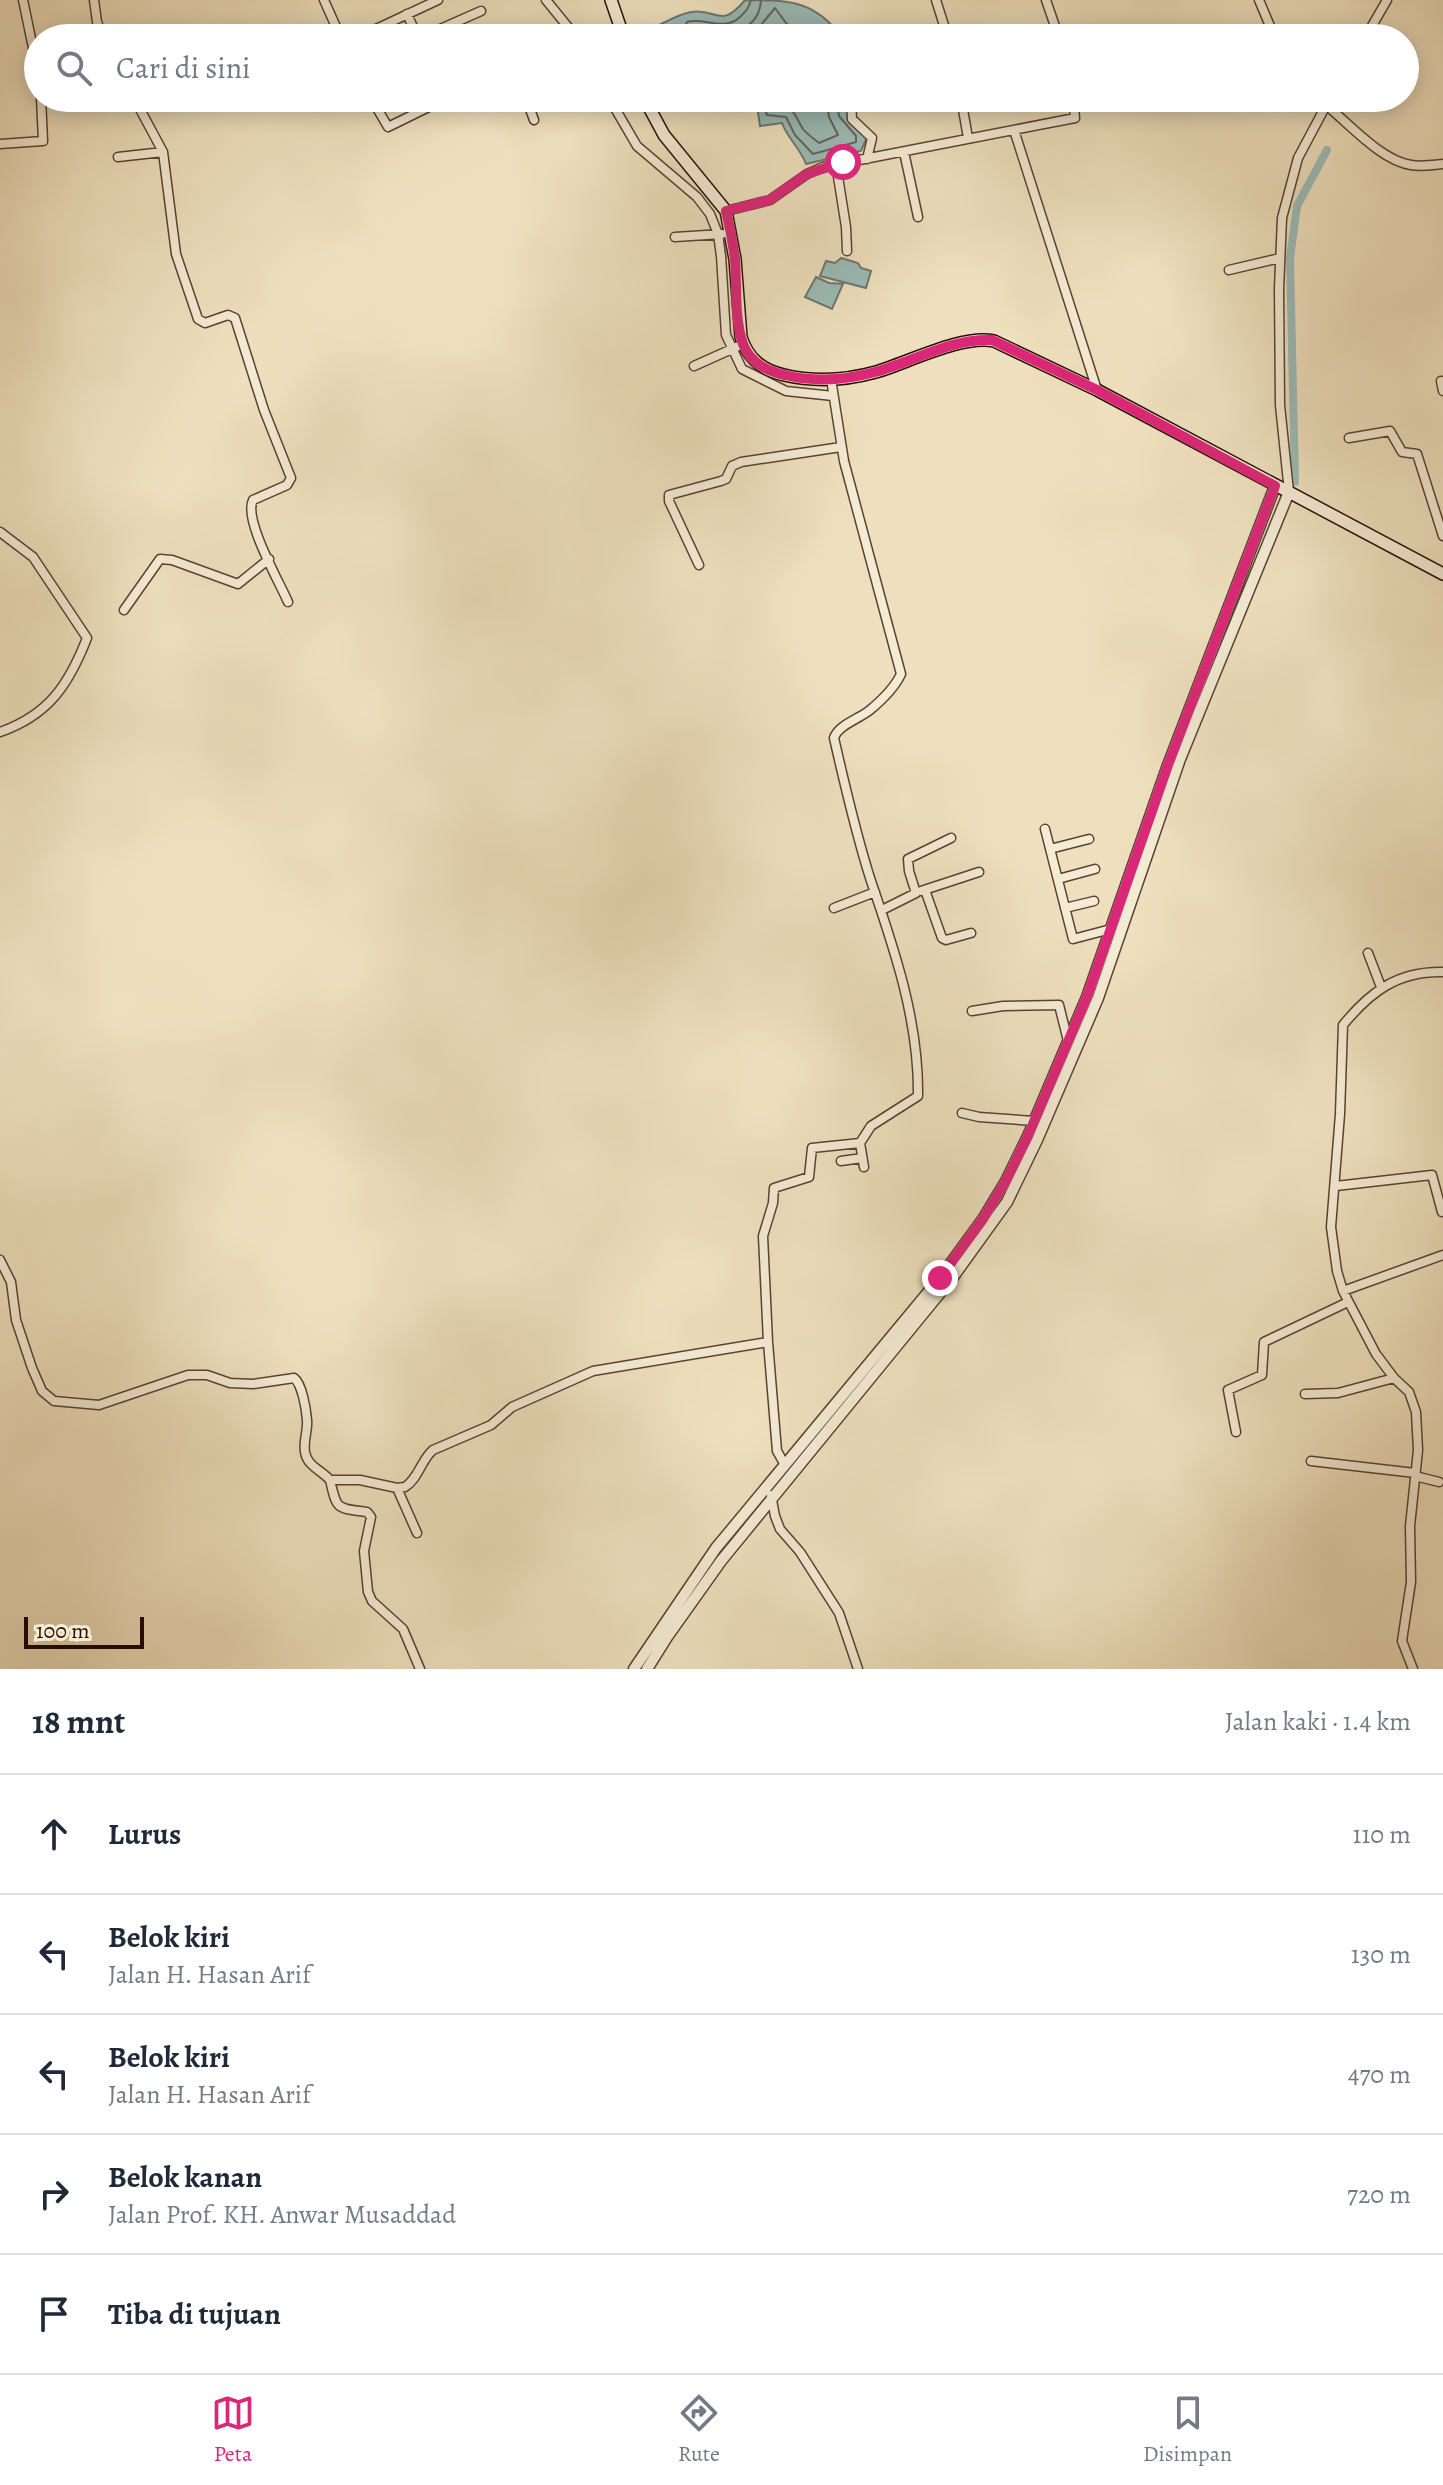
<!DOCTYPE html>
<html lang="id">
<head>
<meta charset="utf-8">
<style>
  :root { --surface:#fff; --page:#f2f2f3; --text:#1f2937; --muted:#747a83; --line:#e0e1e3; --accent:#db2777 }
  body { margin:0; font-family:Alegreya,serif; background:var(--page); color:var(--text) }
  .scale { position:absolute; left:24px; bottom:20px; width:120px; box-sizing:border-box; padding-left:8px; border:4px solid #280e00; border-top:0; font-size:22px; line-height:28px; white-space:nowrap; color:#280e00; -webkit-text-stroke:6px #f4ebd5; paint-order:stroke }
  .stop { position:absolute; width:24px; height:24px; margin:-18px; border:6px solid #db2777; border-radius:50%; background:#fff }
  .stop.end { background:#db2777; border-color:#fff; box-shadow:0 2px 8px #0008 }
  .list { margin:0; padding:0; list-style:none }
  h2 { display:flex; justify-content:space-between; align-items:center; height:104px; margin:0; padding:0 32px; font-size:34px }
  h2 small { font-size:26px; font-weight:400; color:var(--muted) }
  .list li { display:grid; grid-template-columns:52px 1fr auto; gap:24px; align-items:center; box-sizing:border-box; height:120px; padding:0 32px; border-top:2px solid var(--line) }
  .list b { display:block; font-size:30px; white-space:nowrap }
  .list p { margin:0; font-size:26px; white-space:nowrap; color:var(--muted) }
  .list em { font-size:26px; font-style:normal; color:var(--muted) }
  .icon { flex:none; width:44px; height:44px; fill:none; stroke:currentColor; stroke-width:2; stroke-linecap:round; stroke-linejoin:round }
  .map { position:relative; flex:none; width:1443px; height:1669px; overflow:hidden }
  .search { position:absolute; background:var(--surface); box-shadow:0 4px 20px #0003; left:24px; right:24px; top:24px; height:88px; display:flex; align-items:center; gap:20px; box-sizing:border-box; padding:0 28px; border-radius:44px; color:var(--muted); font-size:30px }
  .sheet { height:704px; background:var(--surface) }
  nav { display:flex; justify-content:space-around; align-items:center; box-sizing:border-box; height:112px; border-top:2px solid var(--line); background:var(--surface); font-size:22px; color:var(--muted) }
  nav a { display:grid; justify-items:center; gap:4px }
  nav .on { color:var(--accent) }
  .map>svg:first-child { display:block }
  .water { fill:#9bbcb8; stroke:#6d766e; stroke-width:2 }
  .lines { fill:none; stroke-linecap:round; stroke-linejoin:round }
  .shore { stroke:#62655c; stroke-width:2 }
  .canal { stroke:#9bbcb8; stroke-width:8 }
  .minor-casing { stroke:#5a4230; stroke-width:11 }
  .tertiary-casing { stroke:#5a4230; stroke-width:13 }
  .secondary-casing { stroke:#280e00; stroke-width:14 }
  .minor { stroke:#f4ebd5; stroke-width:8 }
  .tertiary { stroke:#f4ebd5; stroke-width:10 }
  .secondary { stroke:#f4ebd5; stroke-width:11 }
  .route { stroke:#db2777; stroke-width:10 }
</style>
</head>
<body>
<div class="map">
<svg width="1443" height="1669" viewBox="0 0 1443 1669">
  <rect width="100%" height="100%" fill="#eee0be"/>
  <filter id="stains"><feTurbulence type="fractalNoise" baseFrequency=".0025" numOctaves="4"/><feColorMatrix values="0 0 0 0 .2 0 0 0 0 .09 0 0 0 0 .02 0 0 0 .5 -.17"/></filter>
  <radialGradient id="worn" r=".72"><stop offset=".6" stop-color="#630" stop-opacity="0"/><stop offset="1" stop-color="#630" stop-opacity=".3"/></radialGradient>
  <!-- water -->
  <path class="water" d="M745 0C785 0 811 0 836 30L833 38H681L678 30 664 34 659 25C669 20 680 14 691 12 718 8 720 30 745 0Z
    M751 98H844C847 116 853 124 868 135L861 151 806 164C800 148 788 139 782 123L760 126 758 112Z
    M841 258 858 263 861 268 871 271 866 288 820 276 826 261 835 263Z
    M816 277 829 283 843 284 832 309 805 297Z"/>
  <g class="lines">
    <!-- shore -->
    <path class="shore" d="M688 38 685 26 687 22C705 17 724 32 740 17 746 11 749 8 751 0
      M698 38 701 31C726 36 759 33 761 0
      M750 38 775 8 786 23 803 38
      M760 98 767 115 786 117 795 135 813 154 856 142V136L839 116 836 98
      M771 98 775 105C795 106 794 115 803 129 807 134 814 139 819 143L838 135 829 117 826 98"/>
    <!-- canal -->
    <path class="canal" d="M1295 482 1290 258 1297 206 1327 150"/>
    <defs>
      <path id="minor" d="M23 0 38 72
        M94 0 97 22 103 38
        M324 0 341 38
        M546 0 577 38
        M936 0 948 38
        M1046 0 1059 38
        M1259 0 1275 38
        M407 14 418 38
        M361 36 438 0
        M420 38 481 11
        M1365 38 1387 0
        M134 98 163 152 176 254 198 319 205 323 228 315 235 318 264 410 291 478 287 485 253 500C243 519 279 581 288 602
        M371 98 388 127 447 98
        M530 98V109L534 120
        M609 98 637 146 697 197 710 214 718 234 721 256 726 335 742 369 786 391 833 396
        M851 98 852 119 872 138 867 159
        M961 98 968 138
        M1317 98C1344 117 1378 160 1411 165 1421 167 1433 165 1443 164
        M82 101 89 98
        M301 105 315 98
        M1014 130 1097 390
        M0 144 43 141 41 98
        M904 152 918 217
        M118 157 163 152
        M836 164 846 227 847 251
        M726 211 770 200 807 174 823 167 1075 118 1073 98
        M675 237 722 234
        M1229 270 1280 258
        M694 366 743 344
        M1441 381 1443 391
        M1349 438 1390 431 1402 452 1417 454 1443 536
        M1289 492 1280 405 1279 289 1282 218 1298 158 1330 98
        M0 532 33 557 87 638C69 684 49 715 0 732
        M699 565 669 501V495L721 481 726 479 732 466 741 462 841 447
        M124 610 160 559 172 560 238 584 269 559
        M1045 829 1073 939 1111 929
        M1050 849 1089 839
        M1058 879 1095 869
        M925 890 942 938 946 940 971 933
        M921 891 979 872
        M834 908 875 892
        M1065 908 1094 901
        M882 910 916 893 909 871 908 859 951 838
        M1368 953 1381 987
        M972 1011 1003 1006 1059 1005 1068 1041
        M962 1113 979 1117 1034 1121
        M860 1143 864 1167
        M841 1161 862 1158
        M1336 1186 1432 1175 1442 1212
        M0 1260 11 1282 16 1320 32 1368 42 1391 54 1401 99 1405 188 1375H207L230 1383 253 1384 294 1378C302 1384 306 1408 307 1420 308 1430 303 1442 305 1452 307 1466 321 1470 330 1480
        M1343 1291 1443 1255
        M768 1342 777 1451 785 1465
        M1305 1394 1338 1393 1394 1378
        M1236 1432 1228 1390 1262 1375 1264 1342 1348 1302
        M1311 1461 1415 1473
        M1415 1476 1439 1482
        M397 1488 417 1533
        M771 1495 775 1516 780 1529 800 1552 839 1613 858 1669
        M420 1669 403 1629 372 1601 368 1592 364 1551 371 1517 367 1512C336 1508 337 1510 330 1480H360L397 1488 405 1487C419 1478 421 1460 433 1450L491 1425 512 1407 593 1371 768 1342 763 1236 773 1203 774 1188 809 1177 812 1148 860 1143 871 1126 918 1096C919 1022 895 951 871 881 856 835 845 786 834 738 838 725 859 719 870 710 882 700 895 687 901 674L844 461 831 379
        M1413 1669 1402 1641 1411 1582 1410 1526 1418 1450 1416 1412 1409 1392 1394 1378 1376 1354 1343 1291 1337 1271 1331 1227 1340 1114 1343 1025C1371 991 1398 971 1443 972"/>
      <path id="tertiary" d="M634 1669 716 1548 940 1278 983 1219 1006 1181 1028 1136 1087 997 1168 765 1275 486
        M647 1669 667 1637 721 1561 953 1277 1007 1202 1037 1140 1098 998 1180 759 1289 492"/>
      <path id="secondary" d="M611 0 624 38
        M644 98 664 135 726 211 735 259 741 337C748 359 762 370 784 375 814 382 847 380 876 372 907 363 963 334 994 341L1097 390 1443 574"/>
    </defs>
    <!-- minor casing -->
    <use href="#minor" class="minor-casing"/>
    <!-- tertiary casing -->
    <use href="#tertiary" class="tertiary-casing"/>
    <!-- secondary casing -->
    <use href="#secondary" class="secondary-casing"/>
    <!-- minor -->
    <use href="#minor" class="minor"/>
    <!-- tertiary -->
    <use href="#tertiary" class="tertiary"/>
    <!-- secondary -->
    <use href="#secondary" class="secondary"/>
  </g>
  <g class="lines">
    <!-- route -->
    <path class="route" d="M843 162 807 174 770 200 726 211C730 227 733 243 735 259 737 286 734 318 743 344 750 363 766 371 785 375 814 382 846 380 875 372 913 362 951 338 992 340L1097 390 1275 486 1168 765 1087 997 1028 1136 1006 1181 983 1219 940 1278"/>
  </g>
  <rect width="100%" height="100%" filter="url(#stains)"/>
  <rect width="100%" height="100%" fill="url(#worn)"/>
</svg>
<div class="scale">100 m</div>
<div class="stop" style="left:843px;top:162px"></div>
<div class="stop end" style="left:940px;top:1278px"></div>
<div class="search"><svg class="icon" aria-label="search" viewBox="0 0 24 24"><circle cx="10" cy="10" r="6"/><path d="M15 15l6 6"/></svg>Cari di sini</div>
</div>
<section class="sheet">
<h2>18 mnt<small>Jalan kaki · 1.4 km</small></h2>
<ul class="list">
<li><svg class="icon" aria-label="ahead" viewBox="0 0 24 24"><path d="M12 20V5M6 11l6-6 6 6"/></svg><div><b>Lurus</b></div><em>110 m</em></li>
<li><svg class="icon" aria-label="left" viewBox="0 0 24 24"><path d="M17 20v-9H6M10 6l-5 5 5 5"/></svg><div><b>Belok kiri</b><p>Jalan H. Hasan Arif</p></div><em>130 m</em></li>
<li><svg class="icon" aria-label="left" viewBox="0 0 24 24"><path d="M17 20v-9H6M10 6l-5 5 5 5"/></svg><div><b>Belok kiri</b><p>Jalan H. Hasan Arif</p></div><em>470 m</em></li>
<li><svg class="icon" aria-label="right" viewBox="0 0 24 24"><path d="M7 20v-9h11M14 6l5 5-5 5"/></svg><div><b>Belok kanan</b><p>Jalan Prof. KH. Anwar Musaddad</p></div><em>720 m</em></li>
<li><svg class="icon" aria-label="arrive" viewBox="0 0 24 24"><path d="M6 21V4h12l-3 4 3 4H6"/></svg><div><b>Tiba di tujuan</b></div></li>
</ul>
</section>
<nav>
<a class="on"><svg class="icon" aria-label="map" viewBox="0 0 24 24"><path d="M3 6l6-2 6 2 6-2v14l-6 2-6-2-6 2zM9 4v14M15 6v14"/></svg>Peta</a>
<a><svg class="icon" aria-label="directions" viewBox="0 0 24 24"><path d="M12 3l9 9-9 9-9-9zM9 14v-3h6M13 9l2 2-2 2"/></svg>Rute</a>
<a><svg class="icon" aria-label="saved" viewBox="0 0 24 24"><path d="M7 4h10v16l-5-4-5 4z"/></svg>Disimpan</a>
</nav>
</body>
</html>
